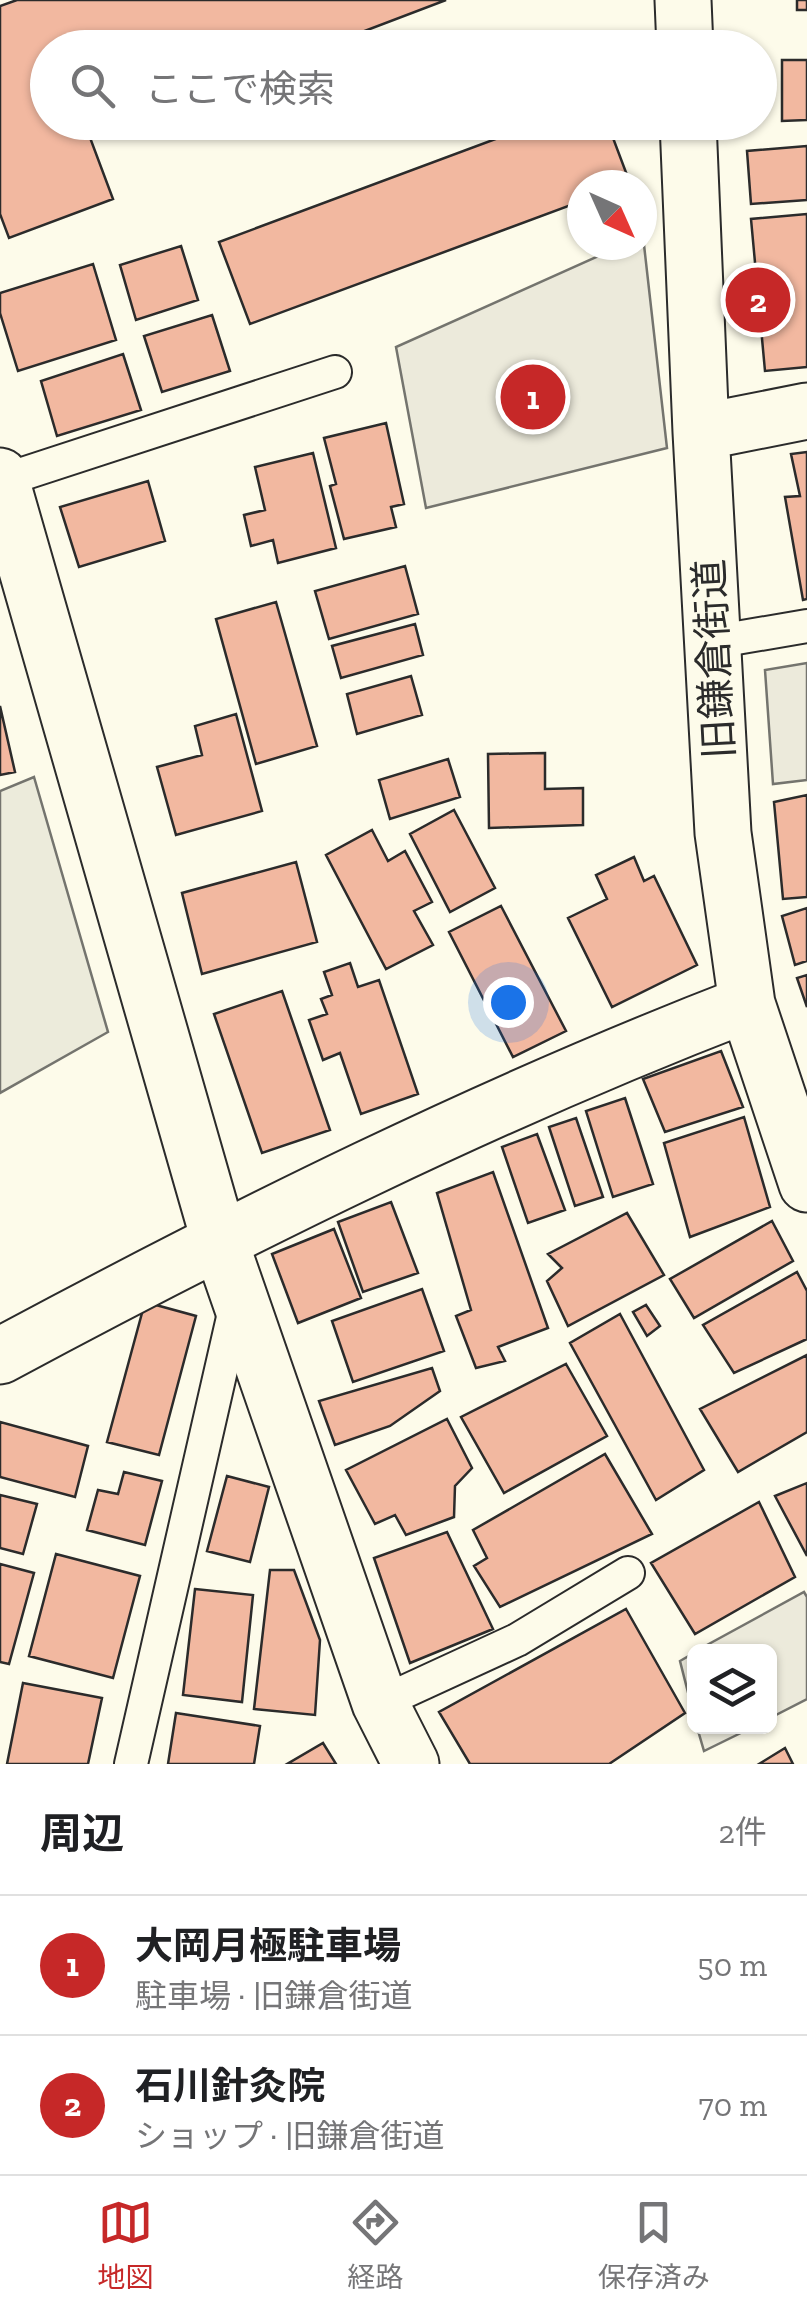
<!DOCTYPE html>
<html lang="ja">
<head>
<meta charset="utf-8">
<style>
  :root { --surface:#fff; --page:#f2f2f2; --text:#202124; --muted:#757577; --line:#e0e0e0; --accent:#c62828 }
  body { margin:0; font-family:"Zilla Slab","Noto Sans JP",serif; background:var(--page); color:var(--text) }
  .controls { position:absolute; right:30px; bottom:30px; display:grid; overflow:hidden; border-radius:15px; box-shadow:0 2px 8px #0004 }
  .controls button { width:90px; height:90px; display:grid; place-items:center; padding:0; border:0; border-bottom:2px solid var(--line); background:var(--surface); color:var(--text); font:50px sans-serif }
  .compass { position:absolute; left:567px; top:170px; width:90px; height:90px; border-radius:50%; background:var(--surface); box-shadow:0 2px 8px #0004; rotate:135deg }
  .you { position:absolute; left:508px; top:1002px; width:35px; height:35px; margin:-25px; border:8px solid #fff; border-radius:50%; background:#1a73e8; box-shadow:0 0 0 15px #1a73e833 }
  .badge { display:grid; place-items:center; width:65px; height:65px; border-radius:50%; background:var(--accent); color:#fff; font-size:32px; font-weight:700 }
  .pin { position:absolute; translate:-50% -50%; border:5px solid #fff; box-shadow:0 2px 10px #0006 }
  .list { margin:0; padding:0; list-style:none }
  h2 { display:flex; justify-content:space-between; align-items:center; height:130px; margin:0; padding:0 40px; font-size:42px }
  h2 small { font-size:32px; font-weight:400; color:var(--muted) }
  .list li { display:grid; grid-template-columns:65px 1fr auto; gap:30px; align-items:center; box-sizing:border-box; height:140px; padding:0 40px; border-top:2px solid var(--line) }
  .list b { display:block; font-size:38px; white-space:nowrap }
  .list p { margin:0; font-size:32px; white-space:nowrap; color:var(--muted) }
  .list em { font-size:32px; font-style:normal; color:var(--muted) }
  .icon { flex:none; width:55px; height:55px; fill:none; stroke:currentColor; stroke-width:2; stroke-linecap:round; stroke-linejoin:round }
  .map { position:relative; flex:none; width:807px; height:1764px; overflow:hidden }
  .search { position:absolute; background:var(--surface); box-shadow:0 2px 8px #0004; left:30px; right:30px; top:30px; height:110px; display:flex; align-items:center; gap:25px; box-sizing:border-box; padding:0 35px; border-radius:55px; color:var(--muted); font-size:38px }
  .sheet { height:410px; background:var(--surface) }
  nav { display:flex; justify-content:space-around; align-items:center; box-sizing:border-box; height:140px; border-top:2px solid var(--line); background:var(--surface); font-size:28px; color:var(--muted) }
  nav a { display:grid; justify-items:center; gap:5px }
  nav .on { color:var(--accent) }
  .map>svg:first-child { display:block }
  .green { fill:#ecebdb; stroke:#74746e; stroke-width:2.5 }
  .parking { fill:#eceadb; stroke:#74746e; stroke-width:2.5 }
  .building { fill:#f2b8a0; stroke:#2b2b2b; stroke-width:2.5 }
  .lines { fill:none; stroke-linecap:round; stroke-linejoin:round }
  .service-casing { stroke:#2b2b2b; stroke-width:36 }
  .minor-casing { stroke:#2b2b2b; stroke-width:59 }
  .service { stroke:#fdfbea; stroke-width:32 }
  .minor { stroke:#fdfbea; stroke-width:55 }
  .labels { text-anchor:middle; stroke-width:8; stroke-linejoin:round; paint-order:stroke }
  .street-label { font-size:40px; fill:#2b2b2b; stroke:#fdfbea }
</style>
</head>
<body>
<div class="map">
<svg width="807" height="1764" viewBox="0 0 807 1764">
  <rect width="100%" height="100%" fill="#fdfbea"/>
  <!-- green -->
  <path class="green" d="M34 777 108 1032 0 1093V791Z"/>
  <!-- parking -->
  <path class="parking" d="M643 236 667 448 426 508 396 347 623 245H642Z
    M807 663V780L773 784 765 670Z
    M804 1592 807 1597V1699L770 1718V1652L696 1651Z
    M694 1653V1716L680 1661Z
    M697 1727V1726L753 1727 704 1751Z"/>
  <!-- building -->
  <path class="building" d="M17 0H446L320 48H48V122H121L89 135 113 199 9 238 0 214V6Z
    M797 0H807V10H797Z
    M782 60H807V120L782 121Z
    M541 122H607L630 183 582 185V201L250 324 219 242Z
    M807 146V200L751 204 747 151Z
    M807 214V367L765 371 751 219Z
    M181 246 198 300 136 320 120 265Z
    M93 264 116 340 18 371 0 313V293Z
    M212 315 230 371 162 392 144 336Z
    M123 354 141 410 57 436 41 381Z
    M386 423 404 504 391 507 396 527 344 539 330 486 336 484 324 438Z
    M807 452V599L803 600 785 497 800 496 791 454Z
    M313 453 336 548 278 563 273 540 251 546 244 515 265 510 255 467Z
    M148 481 165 541 79 567 60 507Z
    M405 566 418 614 329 639 315 591Z
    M276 602 317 746 256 764 216 619Z
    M415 624 423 655 341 678 332 646Z
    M411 676 422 715 357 734 347 694Z
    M0 706 15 772 0 775Z
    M236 714 262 811 176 835 157 767 202 755 195 726Z
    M545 753V789L583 788V825L489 828 488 754Z
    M448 759 460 797 390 819 379 780Z
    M807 795V897L783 899 774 802Z
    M454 810 495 888 450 912 410 834Z
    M372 830 388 861 405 851 432 902 414 911 433 945 386 969 326 855Z
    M634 857 644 881 654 876 697 965 612 1007 568 918 607 899 596 875Z
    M296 862 317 942 202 974 182 893Z
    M501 906 566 1031 513 1057 449 932Z
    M807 908V961L795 965 782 916Z
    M350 963 358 987 379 980 418 1094 361 1114 340 1053 323 1060 309 1020 327 1014 321 999 332 995 324 972Z
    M807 975V1007L797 978Z
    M282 991 330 1130 262 1153 214 1014Z
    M721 1051 743 1107 665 1132 643 1079Z
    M625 1098 653 1184 613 1197 586 1111Z
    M744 1117 770 1207 690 1237 664 1143Z
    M576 1118 603 1197 575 1206 549 1127Z
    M537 1134 565 1210 528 1223 502 1147Z
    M493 1172 548 1328 498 1347 505 1361 476 1368 456 1316 471 1310 437 1193Z
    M391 1202 418 1273 363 1292 338 1222Z
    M627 1213 664 1275 568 1326 547 1281 562 1268 548 1254Z
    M772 1221 793 1261 694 1318 670 1279Z
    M334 1229 361 1298 298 1323 272 1254Z
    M797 1272 807 1291V1339L734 1373 703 1325Z
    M422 1289 444 1351 353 1382 332 1321Z
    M145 1302 196 1316 159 1455 107 1442Z
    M646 1305 660 1326 647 1336 633 1312Z
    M620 1314 704 1470 656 1500 570 1343Z
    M807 1355V1432L738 1472 700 1409Z
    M566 1364 607 1436 504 1493 461 1417Z
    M432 1368 440 1391 390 1426 335 1445 319 1401Z
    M447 1419 472 1468 455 1486 454 1517 406 1535 395 1515 375 1524 346 1470Z
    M0 1422 88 1446 75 1497 0 1477Z
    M605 1454 652 1534 500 1607 474 1566 487 1558 473 1530Z
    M124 1472 162 1481 145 1545 87 1530 98 1490 118 1494Z
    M227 1476 269 1487 250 1562 207 1551Z
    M807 1483V1556L775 1496Z
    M0 1495 37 1504 23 1554 0 1548Z
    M759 1502 795 1577 695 1634 651 1563Z
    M447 1532 493 1629 410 1663 374 1558Z
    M56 1554 140 1576 113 1678 29 1656Z
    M0 1564 34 1573 9 1664 0 1662Z
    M270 1570H294L320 1640 315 1715 254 1709Z
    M195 1589 253 1595 242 1702 183 1695Z
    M626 1609 685 1713 609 1764H470L439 1712Z
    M23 1683 102 1698 88 1764H7Z
    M176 1713 260 1726 254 1764H168Z
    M323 1743 336 1764H287Z
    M785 1748 793 1764H759Z"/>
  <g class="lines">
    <defs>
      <path id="service" d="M1 481 335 372
        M713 642 807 626
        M380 1703 517 1640 628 1573
        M131 1764 237 1300"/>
      <path id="minor" d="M683 0 685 48
        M688 122 701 432 723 833 747 1004 807 1184
        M701 432 807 411
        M0 476 219 1239 380 1703 411 1764
        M0 1356C242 1226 490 1103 747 1004"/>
    </defs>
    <!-- service casing -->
    <use href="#service" class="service-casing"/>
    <!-- minor casing -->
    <use href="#minor" class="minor-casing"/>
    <!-- service -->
    <use href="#service" class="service"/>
    <!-- minor -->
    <use href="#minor" class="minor"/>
  </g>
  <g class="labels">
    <!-- street labels -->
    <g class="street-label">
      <text transform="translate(714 659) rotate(-93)" y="14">旧鎌倉街道</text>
    </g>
  </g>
</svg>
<div class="controls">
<button><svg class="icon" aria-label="layers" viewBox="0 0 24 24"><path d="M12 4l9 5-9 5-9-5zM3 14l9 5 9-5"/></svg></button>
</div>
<svg class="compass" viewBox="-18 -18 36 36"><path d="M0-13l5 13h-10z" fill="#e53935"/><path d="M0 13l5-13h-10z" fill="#757577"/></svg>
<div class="you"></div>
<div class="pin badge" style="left:533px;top:397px">1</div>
<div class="pin badge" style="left:758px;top:300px">2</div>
<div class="search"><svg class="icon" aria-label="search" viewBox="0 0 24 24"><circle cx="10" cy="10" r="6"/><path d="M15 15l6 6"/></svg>ここで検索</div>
</div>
<section class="sheet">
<h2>周辺<small>2件</small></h2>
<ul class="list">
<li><span class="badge">1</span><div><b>大岡月極駐車場</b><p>駐車場 · 旧鎌倉街道</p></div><em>50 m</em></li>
<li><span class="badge">2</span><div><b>石川針灸院</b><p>ショップ · 旧鎌倉街道</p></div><em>70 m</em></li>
</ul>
</section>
<nav>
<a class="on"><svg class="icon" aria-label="map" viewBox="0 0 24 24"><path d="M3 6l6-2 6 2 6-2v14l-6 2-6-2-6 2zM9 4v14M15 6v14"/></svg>地図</a>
<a><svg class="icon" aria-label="directions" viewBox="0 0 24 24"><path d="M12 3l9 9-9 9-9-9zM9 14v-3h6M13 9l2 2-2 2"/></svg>経路</a>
<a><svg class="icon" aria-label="saved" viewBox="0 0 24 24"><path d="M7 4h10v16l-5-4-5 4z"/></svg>保存済み</a>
</nav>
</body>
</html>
